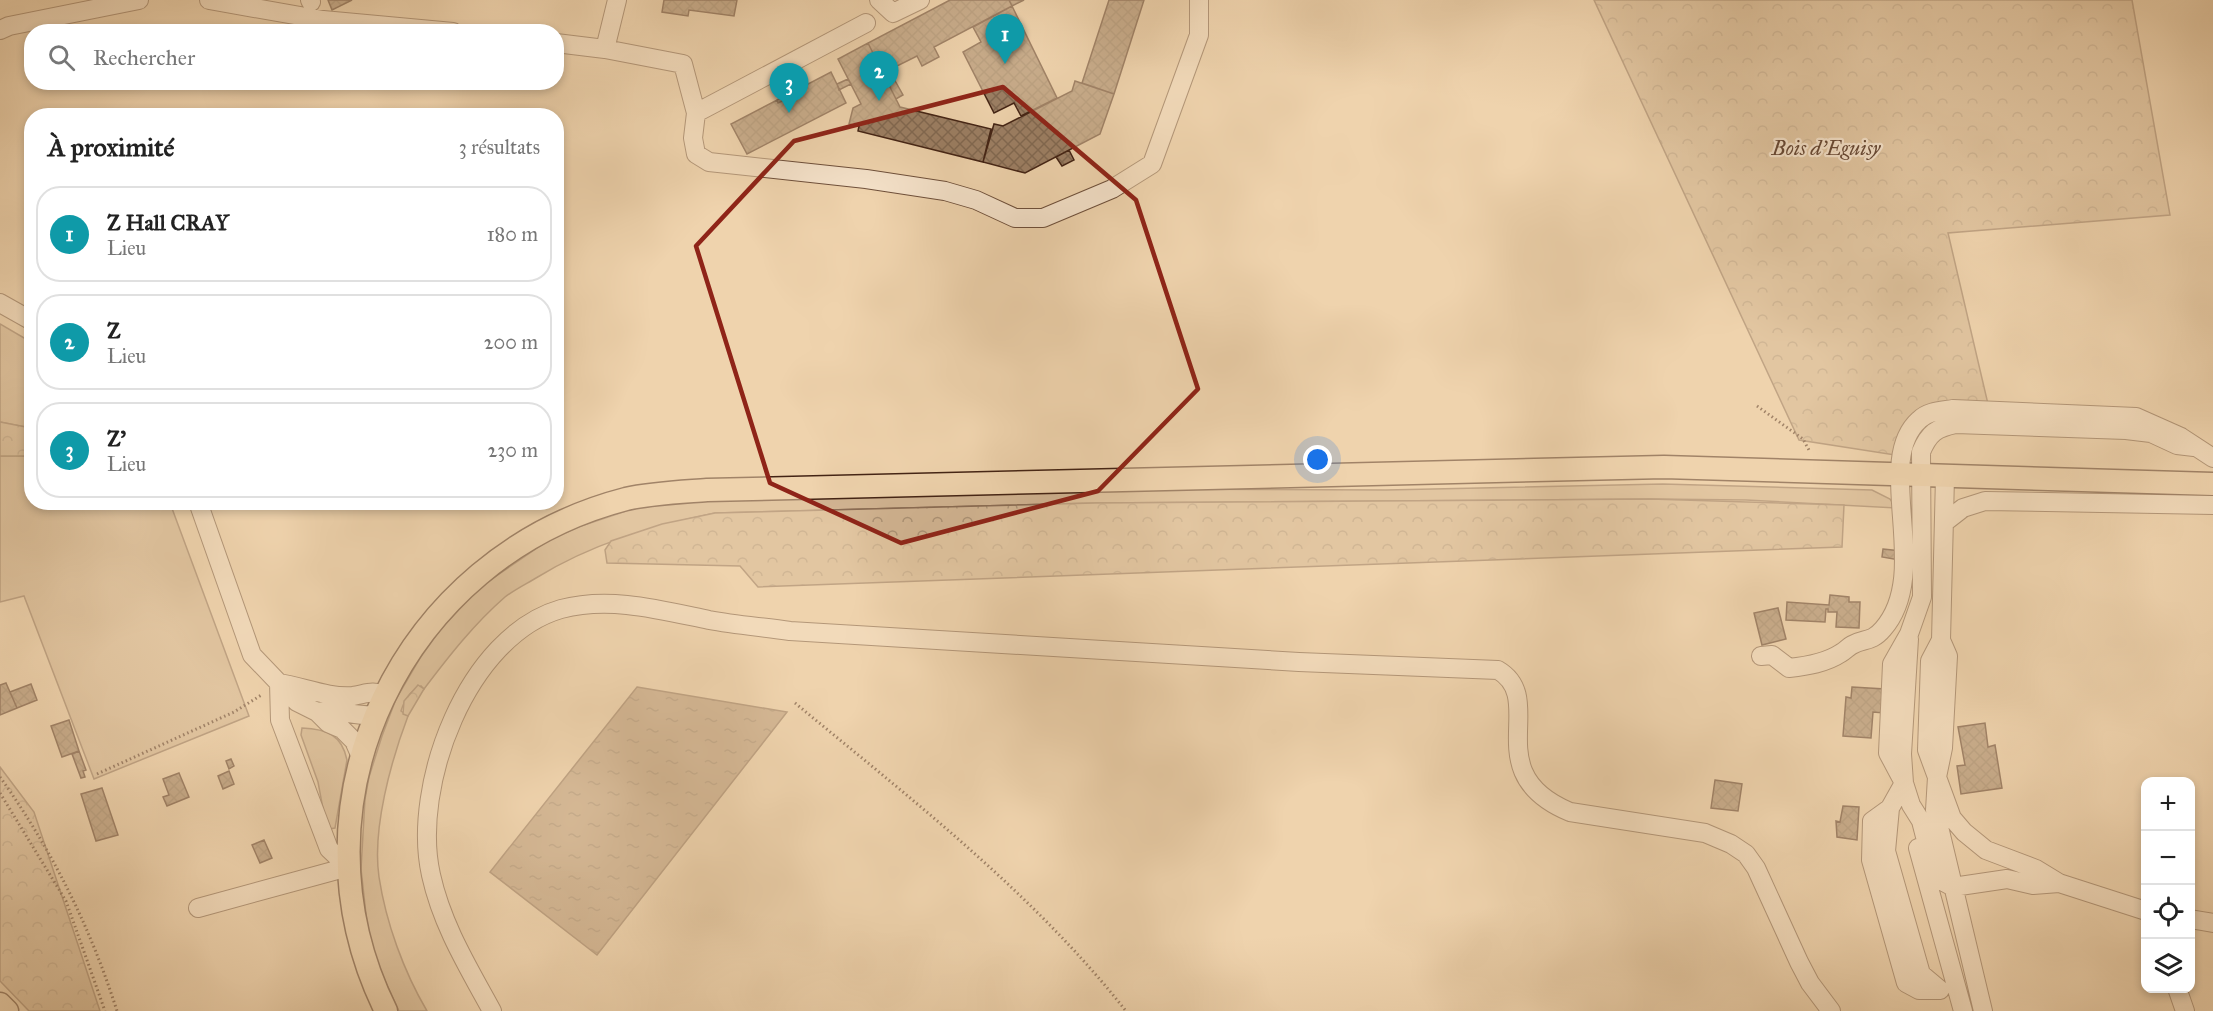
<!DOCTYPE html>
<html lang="fr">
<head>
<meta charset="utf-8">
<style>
  :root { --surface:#fff; --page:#f2f2f2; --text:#222; --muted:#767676; --line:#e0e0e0; --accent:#8f2418 }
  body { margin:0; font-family:"IM FELL Great Primer",serif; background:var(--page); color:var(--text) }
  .controls { position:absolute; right:18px; bottom:18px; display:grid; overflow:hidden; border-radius:12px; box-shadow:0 3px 9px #0003 }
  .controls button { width:54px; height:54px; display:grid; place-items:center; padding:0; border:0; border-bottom:2px solid var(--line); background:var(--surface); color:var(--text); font:30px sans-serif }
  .you { position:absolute; left:1318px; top:460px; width:21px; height:21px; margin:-15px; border:4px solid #fff; border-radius:50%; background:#1a73e8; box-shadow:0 0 0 9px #1a73e833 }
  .badge { display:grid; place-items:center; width:39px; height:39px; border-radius:50%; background:var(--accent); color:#fff; font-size:20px; font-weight:700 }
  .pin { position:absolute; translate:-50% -50px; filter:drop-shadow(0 2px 3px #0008) }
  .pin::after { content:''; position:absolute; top:32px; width:21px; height:18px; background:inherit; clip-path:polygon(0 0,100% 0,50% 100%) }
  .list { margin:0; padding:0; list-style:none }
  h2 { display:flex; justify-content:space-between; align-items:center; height:78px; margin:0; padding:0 24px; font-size:26px }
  h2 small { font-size:20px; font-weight:400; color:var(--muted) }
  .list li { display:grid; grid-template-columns:39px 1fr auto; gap:18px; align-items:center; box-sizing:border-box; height:96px; margin:0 12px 12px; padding:0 12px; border:2px solid var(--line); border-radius:24px }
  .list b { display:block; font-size:22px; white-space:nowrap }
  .list p { margin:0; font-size:20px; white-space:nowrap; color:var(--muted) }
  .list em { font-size:20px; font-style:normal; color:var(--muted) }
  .icon { flex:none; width:33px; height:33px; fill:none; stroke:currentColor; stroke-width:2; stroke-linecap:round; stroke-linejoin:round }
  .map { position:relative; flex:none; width:2213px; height:1011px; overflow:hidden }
  .search { position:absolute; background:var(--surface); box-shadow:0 3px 9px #0003; left:24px; top:24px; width:540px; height:66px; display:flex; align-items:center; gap:15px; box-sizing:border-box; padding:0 21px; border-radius:24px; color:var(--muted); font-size:22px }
  .panel { position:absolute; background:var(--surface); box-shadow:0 3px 9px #0003; left:24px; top:108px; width:540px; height:402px; border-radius:24px }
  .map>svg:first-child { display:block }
  .grass { fill:#d2b593; stroke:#8a6c54; stroke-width:1.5 }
  .forest { fill:url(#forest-crowns); stroke:#8a6c54; stroke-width:1.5 }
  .water { fill:url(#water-ripples); stroke:#876951; stroke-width:1.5 }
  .building { fill:url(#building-cross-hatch); stroke:#432314; stroke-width:1.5 }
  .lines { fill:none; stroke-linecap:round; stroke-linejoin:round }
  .minor-casing { stroke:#6e4f3a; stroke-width:20 }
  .major-casing { stroke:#432314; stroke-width:25 }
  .path { stroke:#432314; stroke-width:3; stroke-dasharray:1.5 3; stroke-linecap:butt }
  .minor { stroke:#f5e2ca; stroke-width:18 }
  .major { stroke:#efd3ad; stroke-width:22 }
  .marked { fill:none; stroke:#8f2418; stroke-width:4.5; stroke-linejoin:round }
  .labels { text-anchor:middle; stroke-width:4.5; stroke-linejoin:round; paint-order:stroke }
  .park-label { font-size:21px; font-style:italic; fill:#674834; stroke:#f5e2ca }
</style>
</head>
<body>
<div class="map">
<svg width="2213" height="1011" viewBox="0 0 2213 1011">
  <defs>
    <pattern id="forest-crowns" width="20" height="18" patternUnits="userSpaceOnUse" patternTransform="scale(1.5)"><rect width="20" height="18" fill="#d2b593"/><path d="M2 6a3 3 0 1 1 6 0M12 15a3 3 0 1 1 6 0" fill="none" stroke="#ac9377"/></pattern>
    <pattern id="water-ripples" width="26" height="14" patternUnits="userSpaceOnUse" patternTransform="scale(1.5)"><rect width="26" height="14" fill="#b59779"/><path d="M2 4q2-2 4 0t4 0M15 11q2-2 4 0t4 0" fill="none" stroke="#957b62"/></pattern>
    <pattern id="building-cross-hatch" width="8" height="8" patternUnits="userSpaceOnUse" patternTransform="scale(1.5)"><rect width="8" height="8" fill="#9c7f64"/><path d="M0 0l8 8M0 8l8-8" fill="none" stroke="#816851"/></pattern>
  </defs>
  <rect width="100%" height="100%" fill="#efd3ad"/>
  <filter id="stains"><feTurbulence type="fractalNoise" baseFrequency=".00333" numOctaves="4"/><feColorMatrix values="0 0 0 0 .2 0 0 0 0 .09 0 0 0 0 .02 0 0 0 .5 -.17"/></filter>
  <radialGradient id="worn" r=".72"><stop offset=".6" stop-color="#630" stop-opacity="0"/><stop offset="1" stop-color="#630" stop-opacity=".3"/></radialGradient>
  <!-- grass -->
  <path class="grass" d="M0 324 31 342V428L0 422Z
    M0 456H31L32 502 170 503 249 716 94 779 24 596 0 602Z
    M1663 484 1872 490 1890 499 1896 508 1746 500 1650 499 1095 503 715 513C652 526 591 544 536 578 526 584 514 590 505 597 474 624 449 656 424 689L421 686C410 692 405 698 401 711L408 716C391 761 372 829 379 877 386 923 404 972 427 1011H399L376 961 367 923 361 869 365 799 369 777 382 736 396 699 420 658 440 630 480 587 546 542 578 527 632 509 676 502 1102 489 1386 490Z
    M302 728C327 729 342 735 347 760L335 828 329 829 326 825 318 782 301 735Z"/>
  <!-- forest -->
  <path class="forest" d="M1594 0H2132L2170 215 1948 233 1988 404 1940 405 1895 455 1799 440Z
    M0 422 31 428V456H0Z
    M1650 499 1844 505 1842 547 758 587 740 566 607 563 605 550 611 541 662 524 715 513 1095 503Z
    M418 685 424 689 408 716 403 714 404 701Z
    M0 767 34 812 100 1011H29L0 981Z"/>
  <!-- water -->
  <path class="water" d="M637 687 787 712 597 955 490 872Z"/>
  <!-- building -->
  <path class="building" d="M328 0H352L332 10Z
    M664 0H737L734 16 689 10 688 16 662 12Z
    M950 0H1009L1012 6 934 47 939 57 922 66 917 56 883 73 868 43Z
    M1009 0H1024L1012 6Z
    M1109 0H1144L1114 94 1082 83Z
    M1012 6 1057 98 1021 116 1014 103 994 113 963 52 981 42 973 27Z
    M868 43 900 107 991 129 983 162 858 131 859 126 849 124 853 108 861 104 838 59Z
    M889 70 903 95 896 99 883 73Z
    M831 72 846 103 747 154 731 124 777 100 778 103 787 99 785 96Z
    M848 79 851 84 839 90 837 84Z
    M1075 81 1114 94 1100 134 1025 173 983 162 994 124 1003 126 1072 91Z
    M785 96 787 99 778 103 777 100Z
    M1069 150 1074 160 1062 166 1056 157Z
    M1883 549 1901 551 1899 560 1882 557Z
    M1830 595 1849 597V602H1860L1859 628 1836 627 1837 612H1828V609H1826L1825 622 1786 620 1787 602 1829 605Z
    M1778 608 1786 639 1762 645 1754 613Z
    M6 683 17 708 0 715V685Z
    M31 684 37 700 17 708 10 692Z
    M1852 687 1885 689 1884 713 1873 712 1871 738 1843 736 1846 697 1851 698Z
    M69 720 79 751 62 757 51 726Z
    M1985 723 1988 747 1995 745 2002 788 1961 794 1957 766 1965 765 1958 727Z
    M79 751 86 770 83 771 85 777 81 778 72 754Z
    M231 759 234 766 229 769 226 761Z
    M229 771 234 784 223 789 218 776Z
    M179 773 189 797 167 806 163 797 169 795 163 779Z
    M1715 780 1742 784 1738 811 1711 808Z
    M102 788 118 835 96 841 81 794Z
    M1843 806 1859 807 1857 840 1837 837 1836 821 1840 822Z
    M264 840 272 858 260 863 252 845Z"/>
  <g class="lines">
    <defs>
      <path id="minor" d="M209 0 323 20 453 32
        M310 0 311 2
        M879 0 893 13 920 0
        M0 30 9 26 139 0
        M556 43 605 49 683 64 696 113 693 138 696 154 709 162 866 179 945 191 976 200 1015 218H1043L1112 189 1152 164 1199 35V0
        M605 49 617 0
        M696 113 866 23
        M0 303 32 321
        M1945 477 1941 640 1948 656 1943 748 1937 777 1935 810 1983 1011
        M198 502 252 655 297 702 317 712 328 723 342 729 354 741 361 757
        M1945 522 1963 508 1985 501 2213 505
        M1909 639 1902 754 1904 783 1890 808 1886 851 1921 974 1940 990
        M1941 640 1930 661 1927 750 1952 818 1964 832 1986 850 2036 869 2059 883 2146 911
        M1761 656 1772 655 1789 668C1807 666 1826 663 1841 653 1845 651 1848 647 1852 645 1864 638 1871 643 1883 629 1933 572 1872 462 1919 420 1928 411 1941 411 1953 409L2136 417 2181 437 2213 458
        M279 683C304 687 328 698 353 696 366 694 372 690 385 695
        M317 712C338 708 355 717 376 715
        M1890 808 1872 821 1871 860 1906 983 1919 990H1940
        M1918 848 1963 1011
        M2059 883 2033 885 2007 879 1953 887 1942 881 1930 856 1921 821 1911 805 1904 783 1888 753 1892 664 1909 634 1922 597 1921 452C1929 433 1936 428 1956 424L2126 430 2151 433 2177 445 2194 447
        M198 908 348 867 329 849 280 720 279 683
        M2190 919 2213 923
        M2177 988 2185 1011
        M492 1011C468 967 442 925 431 875 411 786 467 636 561 609 610 596 661 610 709 620 736 625 763 627 790 631L1299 662 1498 670C1549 700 1476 773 1570 812L1705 833 1731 844 1746 854 1756 868 1799 962 1810 983 1831 1011"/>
      <path id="major" d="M0 1004 7 1011
        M386 1011C283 803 402 557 626 499 652 493 680 492 707 490L1664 467 2213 484"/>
    </defs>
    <!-- minor casing -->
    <use href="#minor" class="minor-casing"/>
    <!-- major casing -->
    <use href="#major" class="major-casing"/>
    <!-- path -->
    <path class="path" d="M1757 406 1803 439 1810 452
      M795 703C911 799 1032 892 1126 1011
      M97 774 234 712 263 694
      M0 777C52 850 90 926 117 1011
      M0 793 66 901 105 1011"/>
    <!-- minor -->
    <use href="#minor" class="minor"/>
    <!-- major -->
    <use href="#major" class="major"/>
  </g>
  <!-- marked area -->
  <path d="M0 0H2213V1011H0ZM1003 87 1136 200 1198 389 1098 491 901 543 770 483 696 246 794 141Z" fill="#efd3ad" fill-opacity=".55" fill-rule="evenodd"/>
  <path class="marked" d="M1003 87 1136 200 1198 389 1098 491 901 543 770 483 696 246 794 141Z"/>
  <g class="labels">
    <!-- park labels -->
    <g class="park-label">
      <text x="1826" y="155">Bois d'Eguisy</text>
    </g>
  </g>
  <rect width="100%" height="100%" filter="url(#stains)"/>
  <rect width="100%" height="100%" fill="url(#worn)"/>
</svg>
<div class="controls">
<button>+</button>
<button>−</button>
<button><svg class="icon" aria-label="locate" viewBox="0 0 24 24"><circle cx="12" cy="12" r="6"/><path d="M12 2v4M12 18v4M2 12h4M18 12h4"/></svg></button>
<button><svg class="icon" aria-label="layers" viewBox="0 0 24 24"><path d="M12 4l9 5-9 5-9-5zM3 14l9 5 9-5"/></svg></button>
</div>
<div class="you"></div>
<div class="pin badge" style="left:1005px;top:64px;background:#0f9aa8">1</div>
<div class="pin badge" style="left:879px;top:101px;background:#0f9aa8">2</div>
<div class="pin badge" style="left:789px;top:113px;background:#0f9aa8">3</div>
<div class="search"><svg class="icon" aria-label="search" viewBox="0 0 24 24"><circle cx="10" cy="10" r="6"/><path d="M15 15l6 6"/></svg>Rechercher</div>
<section class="panel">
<h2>À proximité<small>3 résultats</small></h2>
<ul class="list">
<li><span class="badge" style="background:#0f9aa8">1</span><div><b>Z Hall CRAY</b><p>Lieu</p></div><em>180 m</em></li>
<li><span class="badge" style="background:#0f9aa8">2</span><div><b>Z</b><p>Lieu</p></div><em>200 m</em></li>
<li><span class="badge" style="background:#0f9aa8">3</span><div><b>Z'</b><p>Lieu</p></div><em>230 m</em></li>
</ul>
</section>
</div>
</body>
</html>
